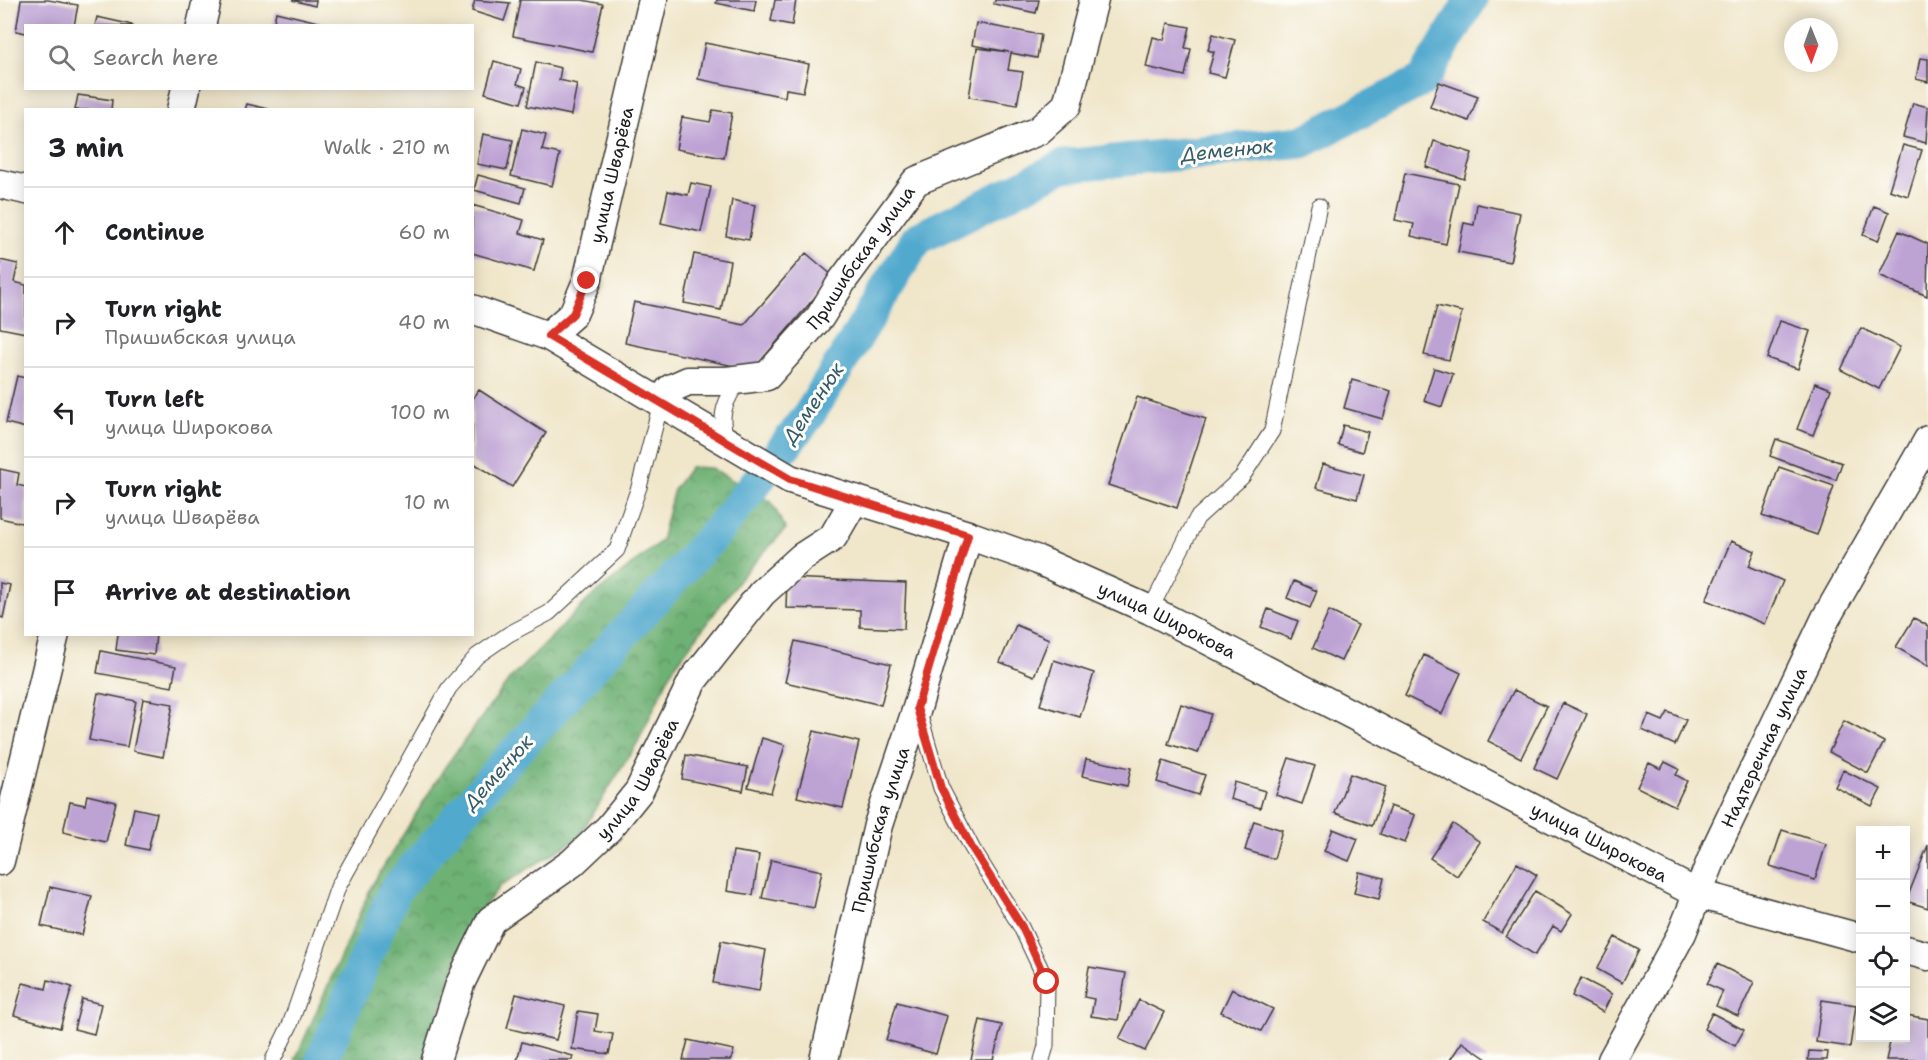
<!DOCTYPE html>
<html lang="en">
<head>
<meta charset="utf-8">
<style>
  :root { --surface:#fff; --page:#f6f6f6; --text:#202124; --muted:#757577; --line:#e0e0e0 }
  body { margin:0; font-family:"Shantell Sans",sans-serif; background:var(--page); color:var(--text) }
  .controls { position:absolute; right:18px; bottom:18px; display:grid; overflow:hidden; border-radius:0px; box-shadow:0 3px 15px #0003 }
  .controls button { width:54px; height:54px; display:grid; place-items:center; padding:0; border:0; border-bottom:2px solid var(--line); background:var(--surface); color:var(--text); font:30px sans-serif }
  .compass { position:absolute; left:1784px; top:18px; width:54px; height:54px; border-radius:50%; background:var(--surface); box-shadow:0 3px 15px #0003; rotate:179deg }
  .stop { position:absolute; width:18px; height:18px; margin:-14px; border:4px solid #d93025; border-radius:50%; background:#fff }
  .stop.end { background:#d93025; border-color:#fff; box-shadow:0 2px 6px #0008 }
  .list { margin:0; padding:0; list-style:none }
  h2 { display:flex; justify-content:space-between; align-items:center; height:78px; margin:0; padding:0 24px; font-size:26px }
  h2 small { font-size:20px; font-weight:400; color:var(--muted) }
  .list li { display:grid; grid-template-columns:39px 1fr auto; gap:18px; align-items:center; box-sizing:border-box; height:90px; padding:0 24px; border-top:2px solid var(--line) }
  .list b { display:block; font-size:22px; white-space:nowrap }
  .list p { margin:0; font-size:20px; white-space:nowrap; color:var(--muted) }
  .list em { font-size:20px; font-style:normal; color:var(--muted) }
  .icon { flex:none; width:33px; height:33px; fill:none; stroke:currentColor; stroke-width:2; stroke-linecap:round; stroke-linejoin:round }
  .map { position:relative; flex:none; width:1928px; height:1060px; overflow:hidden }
  .search { position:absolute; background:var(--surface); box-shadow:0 3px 15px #0003; left:24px; top:24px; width:450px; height:66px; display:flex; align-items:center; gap:15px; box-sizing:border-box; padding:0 21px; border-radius:0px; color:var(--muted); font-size:22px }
  .panel { position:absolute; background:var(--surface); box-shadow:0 3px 15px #0003; left:24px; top:108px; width:450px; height:528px; border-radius:0px }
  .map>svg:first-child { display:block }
  .forest { fill:url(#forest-crowns); stroke:#456648; stroke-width:1.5 }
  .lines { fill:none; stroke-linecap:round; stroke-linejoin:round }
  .canal { stroke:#51a9ce; stroke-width:33 }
  .building { fill:#bda2d4 }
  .lane-casing { stroke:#3c3a36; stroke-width:17 }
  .street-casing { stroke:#3c3a36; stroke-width:31 }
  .lane { stroke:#fff; stroke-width:15 }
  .street { stroke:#fff; stroke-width:28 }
  .route { stroke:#d93025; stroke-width:8 }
  .labels { text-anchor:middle; stroke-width:6; stroke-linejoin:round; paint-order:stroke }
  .street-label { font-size:18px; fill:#1c1c1c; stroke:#fdfcf7 }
  .water-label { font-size:20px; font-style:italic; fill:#345b6c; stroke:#fdfcf7 }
</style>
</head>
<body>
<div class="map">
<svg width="1928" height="1060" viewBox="0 0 1928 1060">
  <defs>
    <pattern id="forest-crowns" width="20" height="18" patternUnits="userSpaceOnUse" patternTransform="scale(1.5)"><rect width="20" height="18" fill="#6eb175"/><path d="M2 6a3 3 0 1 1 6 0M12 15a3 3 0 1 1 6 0" fill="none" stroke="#5a8f5f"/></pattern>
  </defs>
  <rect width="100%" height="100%" fill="#fdfcf7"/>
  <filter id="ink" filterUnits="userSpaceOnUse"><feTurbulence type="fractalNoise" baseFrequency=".0167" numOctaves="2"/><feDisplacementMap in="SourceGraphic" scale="12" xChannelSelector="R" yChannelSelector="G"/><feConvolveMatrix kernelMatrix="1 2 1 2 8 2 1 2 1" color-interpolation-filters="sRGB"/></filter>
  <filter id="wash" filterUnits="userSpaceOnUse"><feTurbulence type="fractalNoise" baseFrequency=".008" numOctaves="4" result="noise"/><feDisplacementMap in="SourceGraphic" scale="24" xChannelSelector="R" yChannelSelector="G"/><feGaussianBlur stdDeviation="1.35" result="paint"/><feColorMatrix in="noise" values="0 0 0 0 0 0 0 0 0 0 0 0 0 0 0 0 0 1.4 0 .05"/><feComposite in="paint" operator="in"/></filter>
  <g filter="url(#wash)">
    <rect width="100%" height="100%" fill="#f0e6ca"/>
    <!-- forest -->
    <path class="forest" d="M690 467 711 468 771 502 786 529 743 575 672 670 638 742 577 839 500 886 466 929 425 1060H295L372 885 445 767 509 680 589 599 661 541 674 489Z"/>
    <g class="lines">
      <!-- canal -->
      <path class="canal" d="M322 1060 395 890 494 775 720 528 807 418 917 239 1063 166 1302 142 1423 80 1471 0"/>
    </g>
    <g id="blocks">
      <!-- building -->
      <path class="building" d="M21 0H48L78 5 74 26H26V33L16 31Z
        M292 0H316L315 6Z
        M475 0 510 3 504 21 472 11Z
        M520 0H582L603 4 592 52 513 36Z
        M717 0H756L754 11 716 3Z
        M775 0H796L792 25 771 21Z
        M995 0H1039L1036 13 994 4Z
        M276 12 331 25V26H273Z
        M97 17 133 25 132 26H95Z
        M976 23 1041 35 1037 58 1011 53 1008 70 1023 72 1017 105 969 97 977 48 1009 52 972 45Z
        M1168 23 1190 27 1185 48 1191 49 1185 76 1146 67 1153 37 1164 40Z
        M1213 34 1235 40 1225 77 1208 73 1214 52 1208 50Z
        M705 43 809 64 803 92 786 89 785 97 698 79Z
        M1920 58 1928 59V82L1916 79Z
        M494 61 521 69 517 84 526 87 521 103 485 93Z
        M536 62 561 68 559 80 577 84 571 115 527 106Z
        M1439 82 1478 96 1469 121 1430 107Z
        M78 95 112 100 111 110H75Z
        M1913 103 1928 107 1926 143 1903 137Z
        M247 104 268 109 267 110H245Z
        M713 110 732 113 724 158 676 149 682 117 710 122Z
        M522 129 546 135 542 150 560 154 552 186 511 176Z
        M483 134 513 140 507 170 477 164Z
        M1434 141 1472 153 1464 179 1426 167Z
        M1903 145 1922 150 1908 196 1889 190Z
        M1405 173 1459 184 1446 244 1411 236 1414 224 1395 220Z
        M478 175 525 188 521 203 474 190Z
        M691 183 711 187 701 232 661 223 668 191 688 195Z
        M732 200 755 205 749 240 726 236Z
        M1477 204 1520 213 1510 262 1458 252 1464 223 1474 225Z
        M472 205 524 220 520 233 543 240 534 271 472 253Z
        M1874 206 1889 212 1878 241 1863 235Z
        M1899 231 1928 244 1927 296 1879 275Z
        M806 253 833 276 753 370 625 343 634 302 744 325Z
        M694 254 730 261 721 310 684 303Z
        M0 260 18 264 14 282 26 285V333L0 328Z
        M1437 306 1462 312 1449 360 1424 355Z
        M1780 321 1810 331 1798 369 1767 358Z
        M1861 328 1900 347 1879 389 1841 370Z
        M1434 368 1453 374 1442 407 1424 401Z
        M17 376 26 378V428L6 423Z
        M1352 380 1391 391 1383 419 1344 408Z
        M1815 383 1831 389 1813 435 1797 429Z
        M479 390 546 433 512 487 472 462V400Z
        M1137 397 1206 419 1177 508 1108 485Z
        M1343 425 1368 432 1362 452 1338 445Z
        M1776 439 1842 463 1836 480 1770 456Z
        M1323 464 1364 475 1357 499 1316 488Z
        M1779 467 1834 486 1817 535 1762 516Z
        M0 469 19 473 17 485 26 487V524L0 518Z
        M1731 541 1755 551 1749 566 1783 581 1765 624 1706 600Z
        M787 578 906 583 904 629 860 627V610L786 608Z
        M1294 581 1317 591 1310 608 1287 598Z
        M0 583 10 585 3 618 0 617Z
        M1268 609 1298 621 1291 639 1261 627Z
        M1329 611 1358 625 1341 661 1313 648Z
        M1914 618 1928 626V666L1896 647Z
        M1016 625 1049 639 1034 676 1000 662Z
        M118 634H156L154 655 116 650Z
        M795 641 891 664 881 705 785 682Z
        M101 651 176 666 172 687 97 673Z
        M1424 655 1461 673 1442 714 1405 696Z
        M1054 660 1094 673 1080 717 1040 705Z
        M1514 690 1547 706 1521 758 1488 741Z
        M98 693 136 701 127 747 89 740Z
        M143 699 173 704 163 757 133 751Z
        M1563 703 1587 714 1557 779 1534 768Z
        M1181 704 1211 714 1198 753 1168 744Z
        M1668 712 1686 720 1675 745 1642 730 1649 715 1663 721Z
        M1844 721 1884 742 1868 773 1829 752Z
        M814 731 859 742 843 808 797 797Z
        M762 738 785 745 771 793 748 787Z
        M686 755 748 767 743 791 682 779Z
        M1289 758 1315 766 1302 804 1276 795Z
        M1086 759 1131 768 1127 786 1082 776Z
        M1163 761 1205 775 1198 795 1157 782Z
        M1665 762 1679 769 1676 775 1687 781 1675 806 1637 787 1649 763 1661 769Z
        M1843 770 1881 789 1872 806 1835 787Z
        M1350 774 1386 787 1372 826 1335 813Z
        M1234 782 1265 791 1260 808 1230 799Z
        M87 795 116 802 106 842 63 832 70 802 85 805Z
        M1390 806 1415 815 1405 843 1380 834Z
        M134 808 157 813 148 850 126 845Z
        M1254 821 1282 830 1274 859 1245 850Z
        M1453 824 1480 842 1457 876 1430 858Z
        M1333 829 1358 839 1349 861 1324 851Z
        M1782 830 1826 844 1815 880 1770 866Z
        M1928 845V908L1906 901Z
        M733 851 759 855 753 895 727 891Z
        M771 860 822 871 814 908 762 898Z
        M1517 863 1537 875 1502 933 1483 922Z
        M1359 872 1384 878 1379 899 1354 893Z
        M50 887 92 896 82 935 41 926Z
        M1535 891 1572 914 1561 931 1553 926 1535 955 1506 937Z
        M1615 937 1639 950 1622 983 1597 969Z
        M721 941 766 950 759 991 713 983Z
        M1717 964 1754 982 1738 1016 1716 1006 1723 991 1707 984Z
        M1089 967 1126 973 1118 1020 1091 1016 1094 999 1084 997Z
        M1581 978 1612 994 1603 1012 1572 996Z
        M48 980 72 987 60 1028 14 1015 23 983 46 989Z
        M1232 989 1273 1009 1261 1031 1221 1012Z
        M516 994 565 1006 556 1040 507 1028Z
        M82 999 101 1004 94 1034 74 1029Z
        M1139 1000 1164 1012 1145 1051 1119 1039Z
        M1822 1000 1856 1005 1850 1047 1816 1042Z
        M897 1002 947 1016 936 1054 886 1040Z
        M578 1011 598 1014 595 1031 613 1034 609 1054 572 1049Z
        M1712 1013 1744 1030 1735 1046 1704 1029Z
        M1906 1015 1928 1019V1060H1886L1891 1038H1906Z
        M980 1020 1002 1025 993 1060H971Z
        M688 1040 734 1050 731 1060H683Z
        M522 1042 573 1056 572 1060H517Z
        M1462 1042 1488 1060H1450Z
        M1809 1051 1828 1052 1827 1060H1808Z"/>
    </g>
  </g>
  <g filter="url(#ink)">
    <use href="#blocks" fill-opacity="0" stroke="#3c3a36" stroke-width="1.5"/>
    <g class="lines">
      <defs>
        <path id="lane" d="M728 442C717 417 725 399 741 379
          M1150 610 1197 518 1242 477 1272 431 1319 206
          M919 713 941 788 972 848 1021 927 1047 982 1046 1046 1042 1060
          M273 1060 290 1025 338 887 449 688 477 656 509 634 549 613 617 550 639 487 661 403"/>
        <g id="street">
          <path d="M201 26 207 0"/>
          <path d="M181 110 186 88"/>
          <path d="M0 184 26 190"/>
          <path id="s1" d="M472 309 548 336 790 479 968 535 1038 560 1150 610 1698 894 1860 938"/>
          <path id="s2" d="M548 336 573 314 587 281 653 0"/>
          <path id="s3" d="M661 403 670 389 688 381H727L767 376 820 317 843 280 916 181 1038 131 1067 105 1094 0"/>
          <path d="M0 861 55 634"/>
          <path d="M1906 950 1928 956"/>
          <path id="s4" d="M436 1060 460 984 491 920 572 863 609 828 639 791 693 680 762 593 802 557 833 537 855 499"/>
          <path id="s5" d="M824 1060 878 825 917 708 968 535"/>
          <path id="s6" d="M1612 1060 1682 933 1717 846 1826 618 1928 440"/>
        </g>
      </defs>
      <!-- lane casing -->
      <use href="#lane" class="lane-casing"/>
      <!-- street casing -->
      <use href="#street" class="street-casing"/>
      <!-- lane -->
      <use href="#lane" class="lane"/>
      <!-- street -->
      <use href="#street" class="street"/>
    </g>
  </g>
  <g class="lines" filter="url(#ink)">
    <!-- route -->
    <path class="route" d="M587 281 573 314 548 336 790 479 968 535 917 708 941 788 972 848 1022 927 1047 982"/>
  </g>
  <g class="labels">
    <!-- street labels -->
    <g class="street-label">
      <text dy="6" stroke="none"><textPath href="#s2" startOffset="178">улица Шварёва</textPath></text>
      <text dy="6" stroke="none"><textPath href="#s3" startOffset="267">Пришибская улица</textPath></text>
      <text dy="6" stroke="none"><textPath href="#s1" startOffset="765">улица Широкова</textPath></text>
      <text dy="6" stroke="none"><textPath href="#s6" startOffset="348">Надтеречная улица</textPath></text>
      <text dy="6" stroke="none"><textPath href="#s4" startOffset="358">улица Шварёва</textPath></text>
      <text dy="6" stroke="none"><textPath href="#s5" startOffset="237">Пришибская улица</textPath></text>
      <text dy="6" stroke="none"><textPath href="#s1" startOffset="1251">улица Широкова</textPath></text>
    </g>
    <!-- water labels -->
    <g class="water-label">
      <text transform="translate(1227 150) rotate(-6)" y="7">Деменюк</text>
      <text transform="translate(813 403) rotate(-56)" y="7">Деменюк</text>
      <text transform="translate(498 772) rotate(-48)" y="7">Деменюк</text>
    </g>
  </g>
</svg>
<div class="controls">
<button>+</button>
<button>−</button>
<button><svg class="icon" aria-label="locate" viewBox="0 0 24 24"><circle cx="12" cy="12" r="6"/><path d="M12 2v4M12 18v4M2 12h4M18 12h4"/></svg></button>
<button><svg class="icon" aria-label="layers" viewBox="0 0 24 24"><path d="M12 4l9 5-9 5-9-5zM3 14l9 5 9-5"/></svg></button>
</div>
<svg class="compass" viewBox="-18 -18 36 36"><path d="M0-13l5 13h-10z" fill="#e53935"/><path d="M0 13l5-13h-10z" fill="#757577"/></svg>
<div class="stop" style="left:1047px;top:982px"></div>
<div class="stop end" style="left:587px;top:281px"></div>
<div class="search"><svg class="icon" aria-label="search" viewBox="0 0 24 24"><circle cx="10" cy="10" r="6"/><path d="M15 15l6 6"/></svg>Search here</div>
<section class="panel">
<h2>3 min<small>Walk · 210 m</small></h2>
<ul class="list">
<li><svg class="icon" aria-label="ahead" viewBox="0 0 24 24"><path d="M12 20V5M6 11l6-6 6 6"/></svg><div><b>Continue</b></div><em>60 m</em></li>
<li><svg class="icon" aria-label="right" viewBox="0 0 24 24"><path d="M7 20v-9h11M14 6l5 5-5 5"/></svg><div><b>Turn right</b><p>Пришибская улица</p></div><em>40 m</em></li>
<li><svg class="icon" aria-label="left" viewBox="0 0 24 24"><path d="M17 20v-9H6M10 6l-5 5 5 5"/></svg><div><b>Turn left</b><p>улица Широкова</p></div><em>100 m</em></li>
<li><svg class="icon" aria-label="right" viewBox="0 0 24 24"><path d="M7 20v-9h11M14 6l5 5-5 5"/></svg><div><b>Turn right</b><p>улица Шварёва</p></div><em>10 m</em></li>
<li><svg class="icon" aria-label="arrive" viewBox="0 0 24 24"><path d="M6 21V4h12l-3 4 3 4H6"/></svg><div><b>Arrive at destination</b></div></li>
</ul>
</section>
</div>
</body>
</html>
